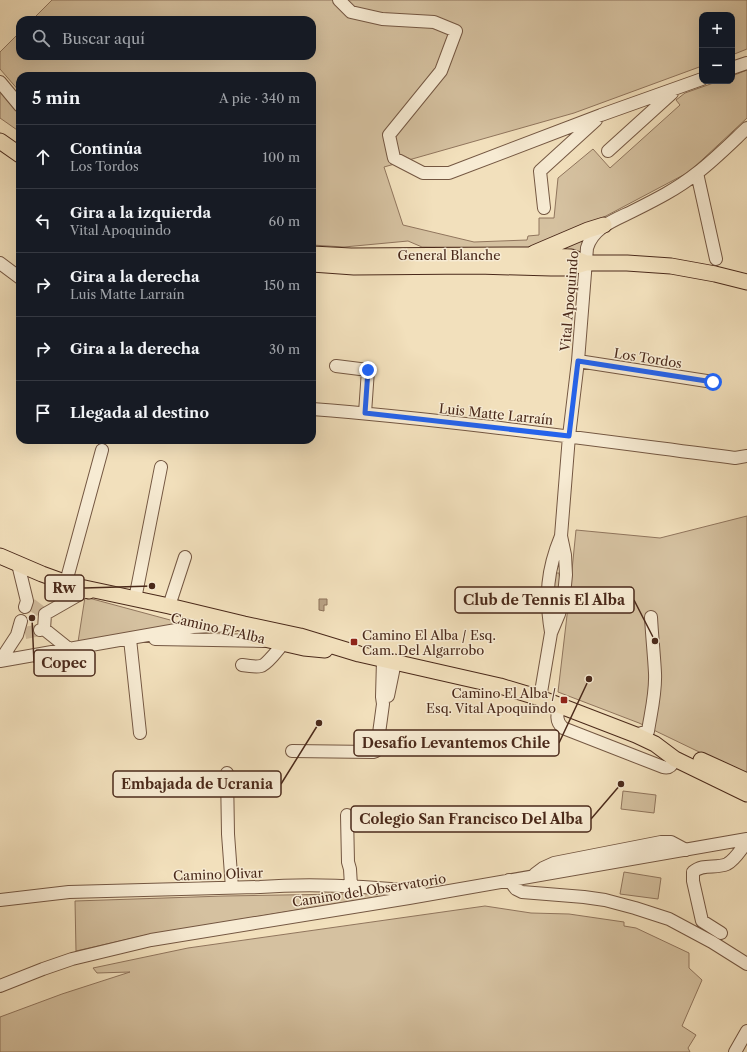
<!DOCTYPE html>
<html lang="es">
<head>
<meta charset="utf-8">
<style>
  :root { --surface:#171b24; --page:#20242c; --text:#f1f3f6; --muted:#9ea1a6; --line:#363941 }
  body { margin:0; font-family:"Libre Caslon Text",serif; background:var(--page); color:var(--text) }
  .controls { position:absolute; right:12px; top:12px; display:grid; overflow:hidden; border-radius:8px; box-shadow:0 4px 16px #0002 }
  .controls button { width:36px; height:36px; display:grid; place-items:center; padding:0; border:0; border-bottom:1px solid var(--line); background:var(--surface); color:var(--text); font:20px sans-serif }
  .stop { position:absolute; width:12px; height:12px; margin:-9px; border:3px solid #2563eb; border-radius:50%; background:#fff }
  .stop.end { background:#2563eb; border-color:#fff; box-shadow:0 1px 4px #0008 }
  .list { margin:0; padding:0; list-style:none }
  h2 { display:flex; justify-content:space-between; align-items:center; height:52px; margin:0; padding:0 16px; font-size:17px }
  h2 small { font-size:13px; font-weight:400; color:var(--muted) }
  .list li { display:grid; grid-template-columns:26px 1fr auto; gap:12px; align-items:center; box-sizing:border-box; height:64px; padding:0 16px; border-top:1px solid var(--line) }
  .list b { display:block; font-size:15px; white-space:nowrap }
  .list p { margin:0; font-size:13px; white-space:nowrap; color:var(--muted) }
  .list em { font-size:13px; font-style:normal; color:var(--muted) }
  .icon { flex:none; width:22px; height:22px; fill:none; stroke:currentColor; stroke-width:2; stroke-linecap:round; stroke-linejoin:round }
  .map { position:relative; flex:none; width:747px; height:1052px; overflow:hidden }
  .search { position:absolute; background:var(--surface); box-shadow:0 4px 16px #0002; left:16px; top:16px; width:300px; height:44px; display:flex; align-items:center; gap:10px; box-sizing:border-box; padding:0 14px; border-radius:12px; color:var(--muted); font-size:15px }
  .panel { position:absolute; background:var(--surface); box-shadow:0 4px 16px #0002; left:16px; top:72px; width:300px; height:372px; border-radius:12px }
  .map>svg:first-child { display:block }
  .green { fill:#d5c1a0; stroke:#90755d }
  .water { fill:#b9a285; stroke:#8d725a }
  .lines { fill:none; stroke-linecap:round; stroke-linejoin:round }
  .minor-tunnel { stroke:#d0bb9c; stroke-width:12; stroke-dasharray:12 6; stroke-linecap:butt }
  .minor-casing { stroke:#745742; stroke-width:14 }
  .major-casing { stroke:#4a291a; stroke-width:17 }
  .minor { stroke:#f7ebd3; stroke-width:12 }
  .major { stroke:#f2e0bc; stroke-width:15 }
  .route { stroke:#2563eb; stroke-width:5 }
  .poi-dot { fill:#8f2418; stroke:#f7ebd3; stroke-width:1.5 }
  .labels { text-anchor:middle; stroke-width:3; stroke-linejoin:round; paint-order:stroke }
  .street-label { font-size:13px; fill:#4a291a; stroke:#f7ebd3 }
  .poi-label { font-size:13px; fill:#4a291a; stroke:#f7ebd3; text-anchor:start }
  .leader { fill:none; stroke:#4a291a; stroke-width:1.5 }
  .callout-dot { fill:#4a291a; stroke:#f7ebd3; stroke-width:1.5 }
  .callout { fill:#f7ebd3; stroke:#4a291a; stroke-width:1.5 }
  .callout-label { font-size:14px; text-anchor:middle; font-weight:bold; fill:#4a291a }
</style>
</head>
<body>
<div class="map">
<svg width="747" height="1052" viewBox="0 0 747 1052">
  <rect width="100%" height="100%" fill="#f2e0bc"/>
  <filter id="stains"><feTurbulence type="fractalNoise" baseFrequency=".005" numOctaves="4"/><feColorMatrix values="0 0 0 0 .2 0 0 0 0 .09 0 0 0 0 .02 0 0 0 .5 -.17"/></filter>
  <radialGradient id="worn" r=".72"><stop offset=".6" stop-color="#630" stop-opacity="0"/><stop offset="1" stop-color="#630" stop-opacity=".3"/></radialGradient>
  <!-- green -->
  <path class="green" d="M52 0H747V49L732 55V15H702V66L574 113 384 167 403 225 474 242 527 240 528 236 539 235V218H554L558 178 593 149 610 168 680 105 676 100 685 93 719 81H732V76L747 70V118L689 172 587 226 527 248 422 247 408 241 344 247 312 245V76H20V92L0 69V52L20 32V56H312V20H32Z
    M0 90 20 113V132L0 118Z
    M582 240V250L578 254 542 253Z
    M747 516V775L639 723 558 692 570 590 576 530 660 538Z
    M556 573H559L561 591 556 607 554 606 552 589Z
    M85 597 185 624 78 642Z
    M623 791 656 795 654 813 621 809Z
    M624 872 661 878 658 899 620 894Z
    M400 893 146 935 76 951 75 901 224 896Z
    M485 906 531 913 569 914 624 922V926L636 928 689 953V968L702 980 682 1026 696 1035 688 1048 690 1052H0V1017L62 994 130 972 97 973 93 968 188 948Z"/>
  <!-- water -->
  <path class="water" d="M319 599H327V605H324V611L319 610Z"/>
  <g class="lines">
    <!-- minor-tunnel -->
    <path class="minor-tunnel" d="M31 604 43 613
      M25 633 40 630"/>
    <defs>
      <path id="minor" d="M339 0 351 12 382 19 434 22 456 31 441 71 389 135 394 158 423 173H449L601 115 702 79
        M732 68 747 63
        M0 82 20 106
        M608 151 672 93
        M697 173 716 259
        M544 208 540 171 596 120
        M0 263 20 278
        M578 361 713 382
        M336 366 368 370 365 413
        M312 409C453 420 594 440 735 458L747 456
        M18 564 27 601 25 607
        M66 582 102 450
        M135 599 161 467
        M169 606 185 557
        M44 629 45 614 87 590
        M40 630 44 629 69 649
        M551 632C545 596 547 570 561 536
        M130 639 140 733
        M155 639 263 641
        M0 661 193 627 234 625
        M0 661 17 635 21 621
        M242 665C248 666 256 667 261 666 266 665 280 648 283 643
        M388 696 395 662
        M540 698 551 633 559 614 564 595 566 575 565 555 561 536 569 436 578 361 587 248C593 227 615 220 633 211 655 200 677 189 697 173 714 160 731 143 747 128
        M560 705C557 714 555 721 563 728L663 767C670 769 673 764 675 759
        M636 735 648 731C651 712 656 693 655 673 654 654 652 636 651 617
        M292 751 373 752 376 751 377 748 383 704 382 697 383 660
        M227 773 228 834 232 888
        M347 815 348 862 350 869 351 886
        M535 874 543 868 554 863 661 842H671L686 850
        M509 880 516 889 522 892 584 897 605 900 635 908 669 919 712 942 747 964
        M0 900 69 892 260 887C314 883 367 886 421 892
        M721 933 702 921 693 881V872C703 863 716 869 727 864 735 860 741 849 747 842
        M0 986 43 969 72 959 151 940 409 898 747 839
        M735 1052 747 1031"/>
      <path id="major" d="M0 141 20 155
        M534 253 588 230 604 225
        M312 254 351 256 528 255 571 257 586 263H627L671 266 715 274 747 282
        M312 264 354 267 477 266 551 268H569L586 263
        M0 556 42 574 89 591
        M80 587 169 606 244 624 300 636 359 654 500 686 540 698 636 735 655 744 675 759 747 794
        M252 636 304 648 325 650
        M701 760 747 781"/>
    </defs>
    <!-- minor casing -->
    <use href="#minor" class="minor-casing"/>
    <!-- major casing -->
    <use href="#major" class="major-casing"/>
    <!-- minor -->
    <use href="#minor" class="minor"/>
    <!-- major -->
    <use href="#major" class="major"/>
  </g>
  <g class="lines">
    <!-- route -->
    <path class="route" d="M368 370 365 413 569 436 578 361 713 382"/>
  </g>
  <!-- markers -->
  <g class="poi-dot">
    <rect x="350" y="638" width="8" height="8" rx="2"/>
    <rect x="560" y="696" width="8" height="8" rx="2"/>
  </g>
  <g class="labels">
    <!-- street labels -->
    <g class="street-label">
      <text x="449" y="260">General Blanche</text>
      <text transform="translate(569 301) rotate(-85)" y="5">Vital Apoquindo</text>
      <text transform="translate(648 358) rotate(9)" y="5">Los Tordos</text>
      <text transform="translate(496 414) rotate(6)" y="5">Luis Matte Larraín</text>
      <text transform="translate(218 628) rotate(13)" y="5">Camino El Alba</text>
      <text transform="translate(218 874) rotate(-2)" y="5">Camino Olivar</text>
      <text transform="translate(369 890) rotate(-9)" y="5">Camino del Observatorio</text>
    </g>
    <!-- poi labels -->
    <g class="poi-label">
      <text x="362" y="640">Camino El Alba / Esq.<tspan x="362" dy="15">Cam. Del Algarrobo</tspan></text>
      <text x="556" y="698" text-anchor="end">Camino El Alba /<tspan x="556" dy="15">Esq. Vital Apoquindo</tspan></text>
    </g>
  </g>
  <!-- callouts -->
  <path class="leader" d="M152 586L84 588M655 641L634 600M32 618L34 663M589 679L559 743M319 723L281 784M621 784L591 819"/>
  <g class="callout-dot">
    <circle cx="152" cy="586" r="4"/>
    <circle cx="655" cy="641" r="4"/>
    <circle cx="32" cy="618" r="4"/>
    <circle cx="589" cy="679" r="4"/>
    <circle cx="319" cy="723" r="4"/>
    <circle cx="621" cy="784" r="4"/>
  </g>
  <g class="callout">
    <rect x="45" y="575" width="39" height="26" rx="4"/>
    <rect x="455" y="587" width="179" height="26" rx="4"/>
    <rect x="34" y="650" width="61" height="26" rx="4"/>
    <rect x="354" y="730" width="205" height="26" rx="4"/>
    <rect x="113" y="771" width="168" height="26" rx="4"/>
    <rect x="351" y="806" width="240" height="26" rx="4"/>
  </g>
  <g class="callout-label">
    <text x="64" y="593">Rw</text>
    <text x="544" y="605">Club de Tennis El Alba</text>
    <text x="64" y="668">Copec</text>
    <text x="456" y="748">Desafío Levantemos Chile</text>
    <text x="197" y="789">Embajada de Ucrania</text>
    <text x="471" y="824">Colegio San Francisco Del Alba</text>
  </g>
  <rect width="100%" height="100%" filter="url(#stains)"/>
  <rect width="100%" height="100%" fill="url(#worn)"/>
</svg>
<div class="controls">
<button>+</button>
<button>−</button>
</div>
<div class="stop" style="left:713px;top:382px"></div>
<div class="stop end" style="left:368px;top:370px"></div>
<div class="search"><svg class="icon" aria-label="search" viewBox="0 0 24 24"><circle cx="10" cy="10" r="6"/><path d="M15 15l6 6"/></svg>Buscar aquí</div>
<section class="panel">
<h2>5 min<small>A pie · 340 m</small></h2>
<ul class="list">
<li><svg class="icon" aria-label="ahead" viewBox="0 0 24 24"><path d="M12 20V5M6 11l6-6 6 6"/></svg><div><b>Continúa</b><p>Los Tordos</p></div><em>100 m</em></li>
<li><svg class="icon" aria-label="left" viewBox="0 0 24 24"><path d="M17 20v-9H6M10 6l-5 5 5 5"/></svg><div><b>Gira a la izquierda</b><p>Vital Apoquindo</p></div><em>60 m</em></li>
<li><svg class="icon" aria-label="right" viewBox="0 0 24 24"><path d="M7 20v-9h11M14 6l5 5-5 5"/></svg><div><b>Gira a la derecha</b><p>Luis Matte Larraín</p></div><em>150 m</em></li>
<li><svg class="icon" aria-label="right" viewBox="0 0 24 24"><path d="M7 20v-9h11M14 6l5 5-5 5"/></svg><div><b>Gira a la derecha</b></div><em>30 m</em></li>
<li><svg class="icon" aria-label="arrive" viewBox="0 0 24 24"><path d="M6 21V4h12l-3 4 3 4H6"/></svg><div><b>Llegada al destino</b></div></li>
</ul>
</section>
</div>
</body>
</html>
